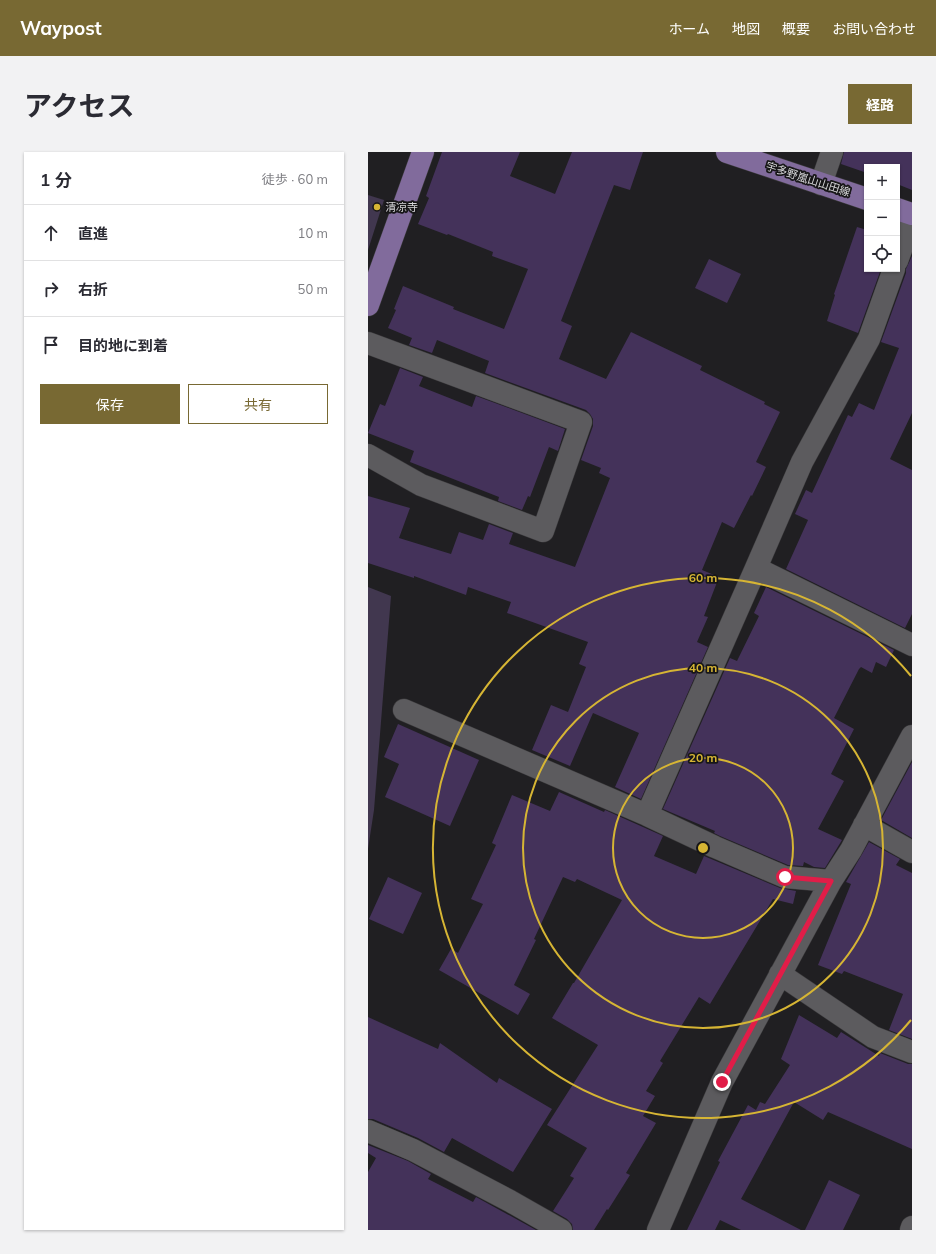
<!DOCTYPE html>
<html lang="ja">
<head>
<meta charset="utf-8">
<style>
  :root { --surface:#fff; --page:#f2f2f3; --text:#2b2b33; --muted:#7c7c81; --line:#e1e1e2; --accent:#786933 }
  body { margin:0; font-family:Mulish,"Noto Sans JP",sans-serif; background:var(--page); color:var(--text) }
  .controls { position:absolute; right:12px; top:12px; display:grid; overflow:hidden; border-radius:0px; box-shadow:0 1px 3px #0004 }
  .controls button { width:36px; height:36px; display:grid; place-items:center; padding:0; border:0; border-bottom:1px solid var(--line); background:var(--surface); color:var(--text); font:20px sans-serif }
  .stop { position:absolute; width:12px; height:12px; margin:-9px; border:3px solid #e11d48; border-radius:50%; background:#fff }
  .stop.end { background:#e11d48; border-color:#fff; box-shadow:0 1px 4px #0008 }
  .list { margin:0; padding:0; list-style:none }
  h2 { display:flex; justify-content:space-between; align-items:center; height:52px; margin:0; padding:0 16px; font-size:17px }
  h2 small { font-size:13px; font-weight:400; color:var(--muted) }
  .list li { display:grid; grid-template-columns:26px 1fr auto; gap:12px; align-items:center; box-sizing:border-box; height:56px; padding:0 16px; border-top:1px solid var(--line) }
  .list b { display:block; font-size:15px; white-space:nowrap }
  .list em { font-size:13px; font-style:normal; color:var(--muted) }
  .actions { display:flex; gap:8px; padding:12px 16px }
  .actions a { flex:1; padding:9px 0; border:1px solid var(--accent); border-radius:0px; text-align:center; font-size:14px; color:var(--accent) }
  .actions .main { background:var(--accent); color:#fff }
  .icon { flex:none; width:22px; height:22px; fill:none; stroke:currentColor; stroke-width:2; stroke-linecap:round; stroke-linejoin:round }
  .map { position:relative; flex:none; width:544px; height:1078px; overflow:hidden; border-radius:0px }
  header { display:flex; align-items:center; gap:24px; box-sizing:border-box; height:56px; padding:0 20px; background:var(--accent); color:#fff }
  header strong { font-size:19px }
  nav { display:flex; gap:22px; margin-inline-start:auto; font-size:14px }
  .intro { display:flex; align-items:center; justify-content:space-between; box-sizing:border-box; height:96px; padding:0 24px }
  h1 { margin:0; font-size:28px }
  .button { padding:10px 18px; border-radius:0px; background:var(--accent); color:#fff; font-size:14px; font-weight:700 }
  main { display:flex; gap:24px; padding:0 24px }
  aside { flex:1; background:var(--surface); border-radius:0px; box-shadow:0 1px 3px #0004 }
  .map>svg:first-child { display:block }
  .green { fill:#41374f }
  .building { fill:#44325a }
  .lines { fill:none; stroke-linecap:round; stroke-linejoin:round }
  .minor-casing { stroke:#3b3a3c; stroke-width:23 }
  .major-casing { stroke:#3b3a3c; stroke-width:23 }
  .minor { stroke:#5c5b5e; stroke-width:22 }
  .major { stroke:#816b9c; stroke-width:22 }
  .route { stroke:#e11d48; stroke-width:5 }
  .ring { fill:none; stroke:#d6b534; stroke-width:2 }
  .poi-dot { fill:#d6b534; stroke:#171618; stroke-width:1.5 }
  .labels { text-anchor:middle; stroke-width:3.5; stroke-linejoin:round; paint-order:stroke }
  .street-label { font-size:11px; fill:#d7d7d9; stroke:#171618 }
  .poi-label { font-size:11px; fill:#d7d7d9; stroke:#171618; text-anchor:start }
  .centre { fill:#d6b534; stroke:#171618; stroke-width:2 }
  .ring-label { font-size:12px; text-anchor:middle; font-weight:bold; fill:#d6b534; stroke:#171618; stroke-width:3.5; stroke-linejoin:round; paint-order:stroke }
</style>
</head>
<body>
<header>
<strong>Waypost</strong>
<nav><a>ホーム</a><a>地図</a><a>概要</a><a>お問い合わせ</a></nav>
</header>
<div class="intro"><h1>アクセス</h1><a class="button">経路</a></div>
<main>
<aside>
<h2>1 分<small>徒歩 · 60 m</small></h2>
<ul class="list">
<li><svg class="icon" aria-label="ahead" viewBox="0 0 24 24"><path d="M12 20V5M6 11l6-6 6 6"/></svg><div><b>直進</b></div><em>10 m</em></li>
<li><svg class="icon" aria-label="right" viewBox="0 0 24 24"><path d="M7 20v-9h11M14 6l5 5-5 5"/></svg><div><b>右折</b></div><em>50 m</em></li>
<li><svg class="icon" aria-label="arrive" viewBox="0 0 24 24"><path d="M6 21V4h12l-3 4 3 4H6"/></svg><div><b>目的地に到着</b></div></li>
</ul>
<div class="actions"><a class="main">保存</a><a>共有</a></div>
</aside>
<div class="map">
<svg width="544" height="1078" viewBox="0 0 544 1078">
  <rect width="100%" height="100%" fill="#201f22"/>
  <!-- green -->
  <path class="green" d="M0 43 16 48 0 98Z
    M0 435 23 444 6 658 0 697Z"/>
  <!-- building -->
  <path class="building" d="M74 0H152L142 24 187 42 204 0H275L262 38 246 33 193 169 204 174 191 207 238 227 263 180 334 214 332 218 397 250 396 252 412 260 388 310 398 315 384 344 383 343 366 376 354 370 334 418 351 425 336 464 340 465 329 490 340 495 273 647 247 635 271 581 225 561 202 614 164 598 183 553 200 560 218 515 211 512 220 490 139 461 143 450 100 435 98 443 46 424V426L0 411V344L42 356 31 386 83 402 91 380 115 388 121 372 145 381 141 392 207 415 242 326 231 321 233 316 213 308 225 274V267L222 262 218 258 117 221 121 209 69 188 64 201 41 193 44 186 20 176 28 158 26 157 35 134 86 155 85 157 136 177 160 117 124 104 125 100 80 82 79 83 50 72 61 46 58 44Z
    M476 0H544V38L529 32V15H499V21L473 12Z
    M489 75 499 78V117H513L490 181 459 169 467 143 466 142Z
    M544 104V261L522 307 544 318V462L537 476 418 417 440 368 427 362 438 338 444 341 480 263 484 265 491 251 506 258 531 196 513 190 538 121V117Z
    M341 107 373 122 359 151 327 136Z
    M32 216 55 225 51 234 104 255 108 244 197 277 190 299 181 295 162 345 160 344 154 358 130 349 131 345 42 310 46 299 0 281 12 252 17 254Z
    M398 435 526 498 518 515 508 510 504 521 493 515 491 517 466 566 486 577 463 622 476 629 450 677 474 688 457 716 446 715 436 710 435 714 420 713 352 684 346 681 347 679 295 657 362 506 369 509 391 464 386 461Z
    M30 572 111 608 82 674 17 645 31 612 16 605Z
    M544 610V686L513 668Z
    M191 640 236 660 237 658 295 684 286 704 328 722 336 704 412 736 428 739 425 752 405 747 342 852 331 845 292 909 295 911 278 939 287 944 275 964 288 971 258 1021 262 1023 240 1058 239 1057 226 1078H205L204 1072 199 1067 185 1059 206 1026 202 1024 219 996 179 973 230 893 184 866 205 831H206L254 748 209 727 207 730 195 725 166 787 168 788 146 833 162 842 150 863 71 818 83 797 90 801 115 752 103 747 128 693 124 691 144 643 182 659Z
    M501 690 532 707 528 713 544 721V887L521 878 535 842 476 819 474 822 450 813 483 732 478 730Z
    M20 725 54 741 35 782 1 767Z
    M431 863 469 886 473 880 511 904 512 901 540 912H544V997L460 960 455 968 426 950 373 1047 433 1078H373L352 1068 347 1078H319L352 1010 350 1009 380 953 388 958 392 950 397 952 422 913 413 907Z
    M0 865 70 897 72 891 129 931 131 926 184 957 145 1020 84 986 76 1000 50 986 5 967H0Z
    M0 993 40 1009 63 1022 60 1027 105 1050 108 1045 168 1078H0V1020L8 1006 0 1001Z
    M461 1028 492 1043 475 1078H437Z"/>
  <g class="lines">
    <defs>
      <path id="minor" d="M453 32 464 0
        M529 109 544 67
        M0 191 213 270 175 379 53 333 0 303
        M388 416 544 493
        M36 558 279 663 347 695 417 725 463 729
        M279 663 388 416 434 310 501 187 526 117
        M496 673 544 700
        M412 822 505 885 544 900
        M0 979 45 998 142 1049 193 1078
        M290 1078 354 930 463 729 483 698 544 584
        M543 1078 544 1075"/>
      <path id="major" d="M359 0 499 47
        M529 57 544 62
        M0 153 55 0"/>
    </defs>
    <!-- minor casing -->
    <use href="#minor" class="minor-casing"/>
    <!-- major casing -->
    <use href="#major" class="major-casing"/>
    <!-- minor -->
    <use href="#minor" class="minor"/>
    <!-- major -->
    <use href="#major" class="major"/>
  </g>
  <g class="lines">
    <!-- route -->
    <path class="route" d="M354 930 463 729 417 725"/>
  </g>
  <!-- distance rings -->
  <g class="ring">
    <circle cx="335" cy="696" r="90"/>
    <circle cx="335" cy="696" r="180"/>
    <path d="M543 868A270 270 0 1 1 543 524"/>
  </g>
  <!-- markers -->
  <circle class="poi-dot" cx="9" cy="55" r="4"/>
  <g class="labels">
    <!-- street labels -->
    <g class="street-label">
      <text transform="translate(440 27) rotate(18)" y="4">宇多野嵐山山田線</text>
    </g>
    <!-- poi labels -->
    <g class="poi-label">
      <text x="17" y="59">清凉寺</text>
    </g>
  </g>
  <circle cx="335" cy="696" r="6" class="centre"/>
  <g class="ring-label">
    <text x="335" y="430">60 m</text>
    <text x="335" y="520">40 m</text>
    <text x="335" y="610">20 m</text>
  </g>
</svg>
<div class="controls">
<button>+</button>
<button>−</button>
<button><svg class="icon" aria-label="locate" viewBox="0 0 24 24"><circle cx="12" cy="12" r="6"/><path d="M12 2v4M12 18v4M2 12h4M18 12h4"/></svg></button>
</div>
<div class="stop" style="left:417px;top:725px"></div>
<div class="stop end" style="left:354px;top:930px"></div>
</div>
</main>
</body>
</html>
